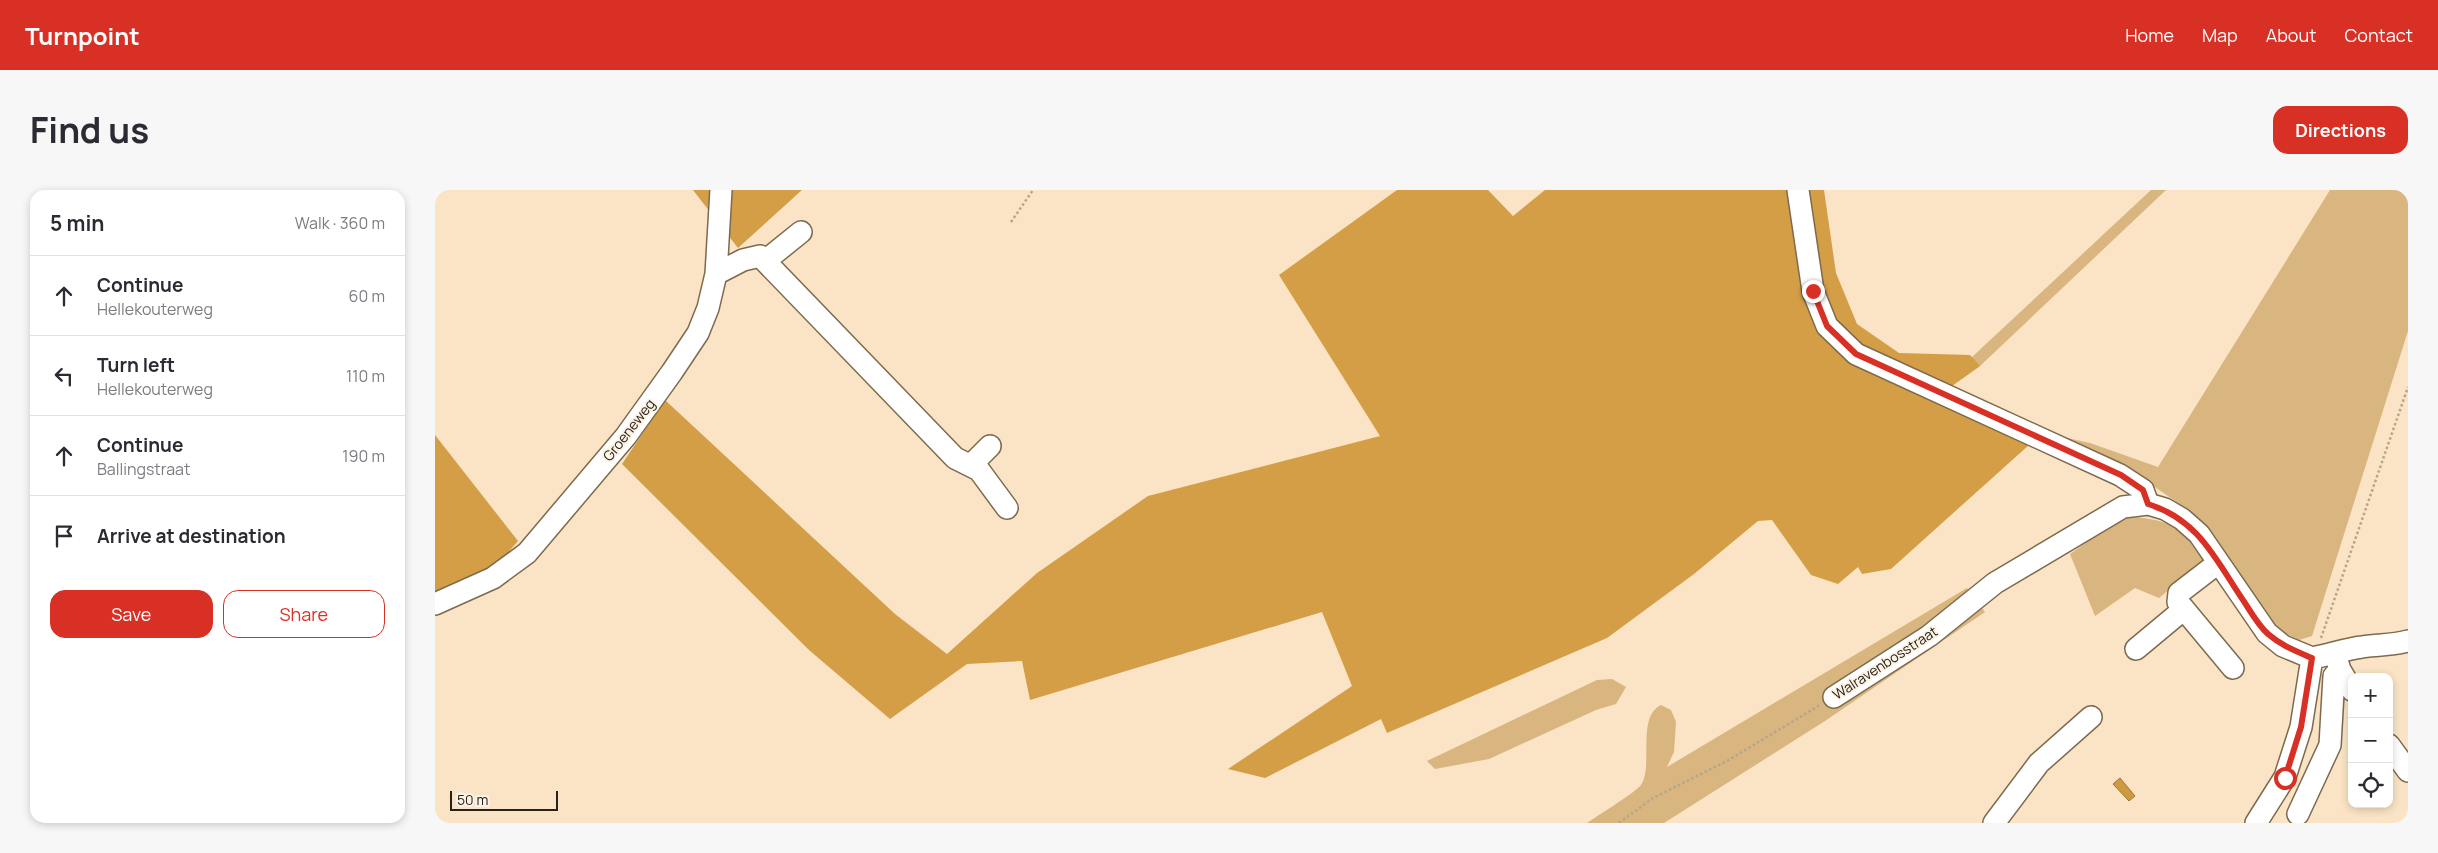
<!DOCTYPE html>
<html lang="en">
<head>
<meta charset="utf-8">
<style>
  :root { --surface:#fff; --page:#f7f7f7; --text:#2b2b33; --muted:#7c7c81; --line:#e1e1e2; --accent:#d93025 }
  body { margin:0; font-family:Manrope,sans-serif; background:var(--page); color:var(--text) }
  .controls { position:absolute; right:15px; bottom:15px; display:grid; overflow:hidden; border-radius:10px; box-shadow:0 2px 8px #0003 }
  .controls button { width:45px; height:45px; display:grid; place-items:center; padding:0; border:0; border-bottom:1px solid var(--line); background:var(--surface); color:var(--text); font:25px sans-serif }
  .scale { position:absolute; left:15px; bottom:12px; width:108px; box-sizing:border-box; padding-left:5px; border:2px solid #2a2216; border-top:0; font-size:14px; line-height:18px; white-space:nowrap; color:#2a2216; -webkit-text-stroke:4px #fcf3e7; paint-order:stroke }
  .stop { position:absolute; width:15px; height:15px; margin:-11px; border:4px solid #d93025; border-radius:50%; background:#fff }
  .stop.end { background:#d93025; border-color:#fff; box-shadow:0 1px 5px #0008 }
  .list { margin:0; padding:0; list-style:none }
  h2 { display:flex; justify-content:space-between; align-items:center; height:65px; margin:0; padding:0 20px; font-size:21px }
  h2 small { font-size:16px; font-weight:400; color:var(--muted) }
  .list li { display:grid; grid-template-columns:32px 1fr auto; gap:15px; align-items:center; box-sizing:border-box; height:80px; padding:0 20px; border-top:1px solid var(--line) }
  .list b { display:block; font-size:19px; white-space:nowrap }
  .list p { margin:0; font-size:16px; white-space:nowrap; color:var(--muted) }
  .list em { font-size:16px; font-style:normal; color:var(--muted) }
  .actions { display:flex; gap:10px; padding:15px 20px }
  .actions a { flex:1; padding:11px 0; border:1px solid var(--accent); border-radius:15px; text-align:center; font-size:18px; color:var(--accent) }
  .actions .main { background:var(--accent); color:#fff }
  .icon { flex:none; width:28px; height:28px; fill:none; stroke:currentColor; stroke-width:2; stroke-linecap:round; stroke-linejoin:round }
  .map { position:relative; flex:none; width:1973px; height:633px; overflow:hidden; border-radius:15px }
  header { display:flex; align-items:center; gap:30px; box-sizing:border-box; height:70px; padding:0 25px; background:var(--accent); color:#fff }
  header strong { font-size:24px }
  nav { display:flex; gap:28px; margin-inline-start:auto; font-size:18px }
  .intro { display:flex; align-items:center; justify-content:space-between; box-sizing:border-box; height:120px; padding:0 30px }
  h1 { margin:0; font-size:35px }
  .button { padding:12px 22px; border-radius:15px; background:var(--accent); color:#fff; font-size:18px; font-weight:700 }
  main { display:flex; gap:30px; padding:0 30px }
  aside { flex:1; background:var(--surface); border-radius:15px; box-shadow:0 2px 8px #0003 }
  .map>svg:first-child { display:block }
  .green { fill:#d9b580 }
  .forest { fill:#d49e46 }
  .water { fill:#ce9941; stroke:#9d7534 }
  .lines { fill:none; stroke-linecap:round; stroke-linejoin:round }
  .minor-casing { stroke:#7d6a4e; stroke-width:24 }
  .path { stroke:#b6a58c; stroke-width:2.5; stroke-dasharray:2.5 2.5; stroke-linecap:butt }
  .minor { stroke:#fff; stroke-width:21 }
  .route { stroke:#d93025; stroke-width:6 }
  .labels { text-anchor:middle; stroke-width:4; stroke-linejoin:round; paint-order:stroke }
  .street-label { font-size:14px; fill:#2a2216; stroke:#fcf3e7 }
</style>
</head>
<body>
<header>
<strong>Turnpoint</strong>
<nav><a>Home</a><a>Map</a><a>About</a><a>Contact</a></nav>
</header>
<div class="intro"><h1>Find us</h1><a class="button">Directions</a></div>
<main>
<aside>
<h2>5 min<small>Walk · 360 m</small></h2>
<ul class="list">
<li><svg class="icon" aria-label="ahead" viewBox="0 0 24 24"><path d="M12 20V5M6 11l6-6 6 6"/></svg><div><b>Continue</b><p>Hellekouterweg</p></div><em>60 m</em></li>
<li><svg class="icon" aria-label="left" viewBox="0 0 24 24"><path d="M17 20v-9H6M10 6l-5 5 5 5"/></svg><div><b>Turn left</b><p>Hellekouterweg</p></div><em>110 m</em></li>
<li><svg class="icon" aria-label="ahead" viewBox="0 0 24 24"><path d="M12 20V5M6 11l6-6 6 6"/></svg><div><b>Continue</b><p>Ballingstraat</p></div><em>190 m</em></li>
<li><svg class="icon" aria-label="arrive" viewBox="0 0 24 24"><path d="M6 21V4h12l-3 4 3 4H6"/></svg><div><b>Arrive at destination</b></div></li>
</ul>
<div class="actions"><a class="main">Save</a><a>Share</a></div>
</aside>
<div class="map">
<svg width="1973" height="633" viewBox="0 0 1973 633">
  <rect width="100%" height="100%" fill="#fae4c5"/>
  <!-- green -->
  <path class="green" d="M1716 0H1731L1545 176 1514 198 1503 193 1537 167Z
    M1895 0H1973V141L1877 446 1864 450 1835 436 1784 357 1752 319 1714 293 1609 243 1655 253 1723 277Z
    M1696 327C1737 330 1745 337 1770 370L1724 408 1700 398 1660 426 1635 364 1673 337Z
    M1532 398 1550 422 1390 531 1229 633H1152C1162 626 1201 602 1206 595 1219 575 1201 527 1226 515L1236 520 1241 532 1239 562 1232 577Z
    M1177 489 1191 497 1181 514 1161 520 1054 569 1000 579 992 571 1162 490Z"/>
  <!-- forest -->
  <path class="forest" d="M258 0H367L303 58Z
    M962 0H1053L1078 26 1110 0H1359C1367 57 1365 136 1421 170 1442 182 1466 189 1489 195L1476 201 1496 195C1474 179 1443 173 1420 158 1383 134 1374 41 1369 0H1389L1401 83 1422 134 1464 163 1535 165 1545 176 1514 198 1605 245 1456 379 1427 384 1423 377 1403 394 1376 385 1337 330 1323 331 1259 384 1172 448 952 543 946 529 830 588 793 579 917 496 887 422 595 510 587 471 532 474 455 529 374 460 187 274 230 210 460 424 512 464 602 383 713 306 945 246 844 85Z
    M0 245 83 351 50 389 0 410Z"/>
  <!-- water -->
  <path class="water" d="M1685 588 1700 606 1694 611 1678 594Z"/>
  <g class="lines">
    <defs>
      <path id="minor" d="M1363 0 1378 101 1392 136 1421 164 1685 285 1708 300 1713 314
        M330 71 366 42
        M281 84 308 70 325 66 520 268 544 280 572 318
        M536 275 555 256
        M1783 373 1744 403 1743 412 1798 478
        M0 414 58 388 92 363 191 246 237 182 263 143 273 118 281 84 286 0
        M1701 459 1749 419
        M1877 468C1894 465 1910 459 1927 457 1945 454 1954 456 1973 451
        M1902 470 1905 480 1917 500
        M1399 507 1494 446 1560 393 1688 317 1713 314 1730 319 1747 329 1764 344 1832 443 1848 456 1877 468
        M1954 555 1973 581
        M1863 624 1895 555 1899 486 1905 480
        M1559 633 1604 573 1656 527
        M1821 633 1850 587 1866 537 1877 468"/>
    </defs>
    <!-- minor casing -->
    <use href="#minor" class="minor-casing"/>
    <!-- path -->
    <path class="path" d="M576 32 598 0
      M1886 448 1973 197
      M1184 633 1218 608 1292 571 1385 515"/>
    <!-- minor -->
    <use href="#minor" class="minor"/>
  </g>
  <g class="lines">
    <!-- route -->
    <path class="route" d="M1378 101 1392 136 1421 164 1686 285 1708 300 1713 314C1765 330 1781 371 1810 413 1817 424 1824 436 1833 444 1847 456 1861 461 1877 468L1866 537 1850 588"/>
  </g>
  <g class="labels">
    <!-- street labels -->
    <g class="street-label">
      <text transform="translate(194 240) rotate(-52)" y="5">Groeneweg</text>
      <text transform="translate(1450 473) rotate(-33)" y="5">Walravenbosstraat</text>
    </g>
  </g>
</svg>
<div class="controls">
<button>+</button>
<button>−</button>
<button><svg class="icon" aria-label="locate" viewBox="0 0 24 24"><circle cx="12" cy="12" r="6"/><path d="M12 2v4M12 18v4M2 12h4M18 12h4"/></svg></button>
</div>
<div class="scale">50 m</div>
<div class="stop" style="left:1850px;top:588px"></div>
<div class="stop end" style="left:1378px;top:101px"></div>
</div>
</main>
</body>
</html>
